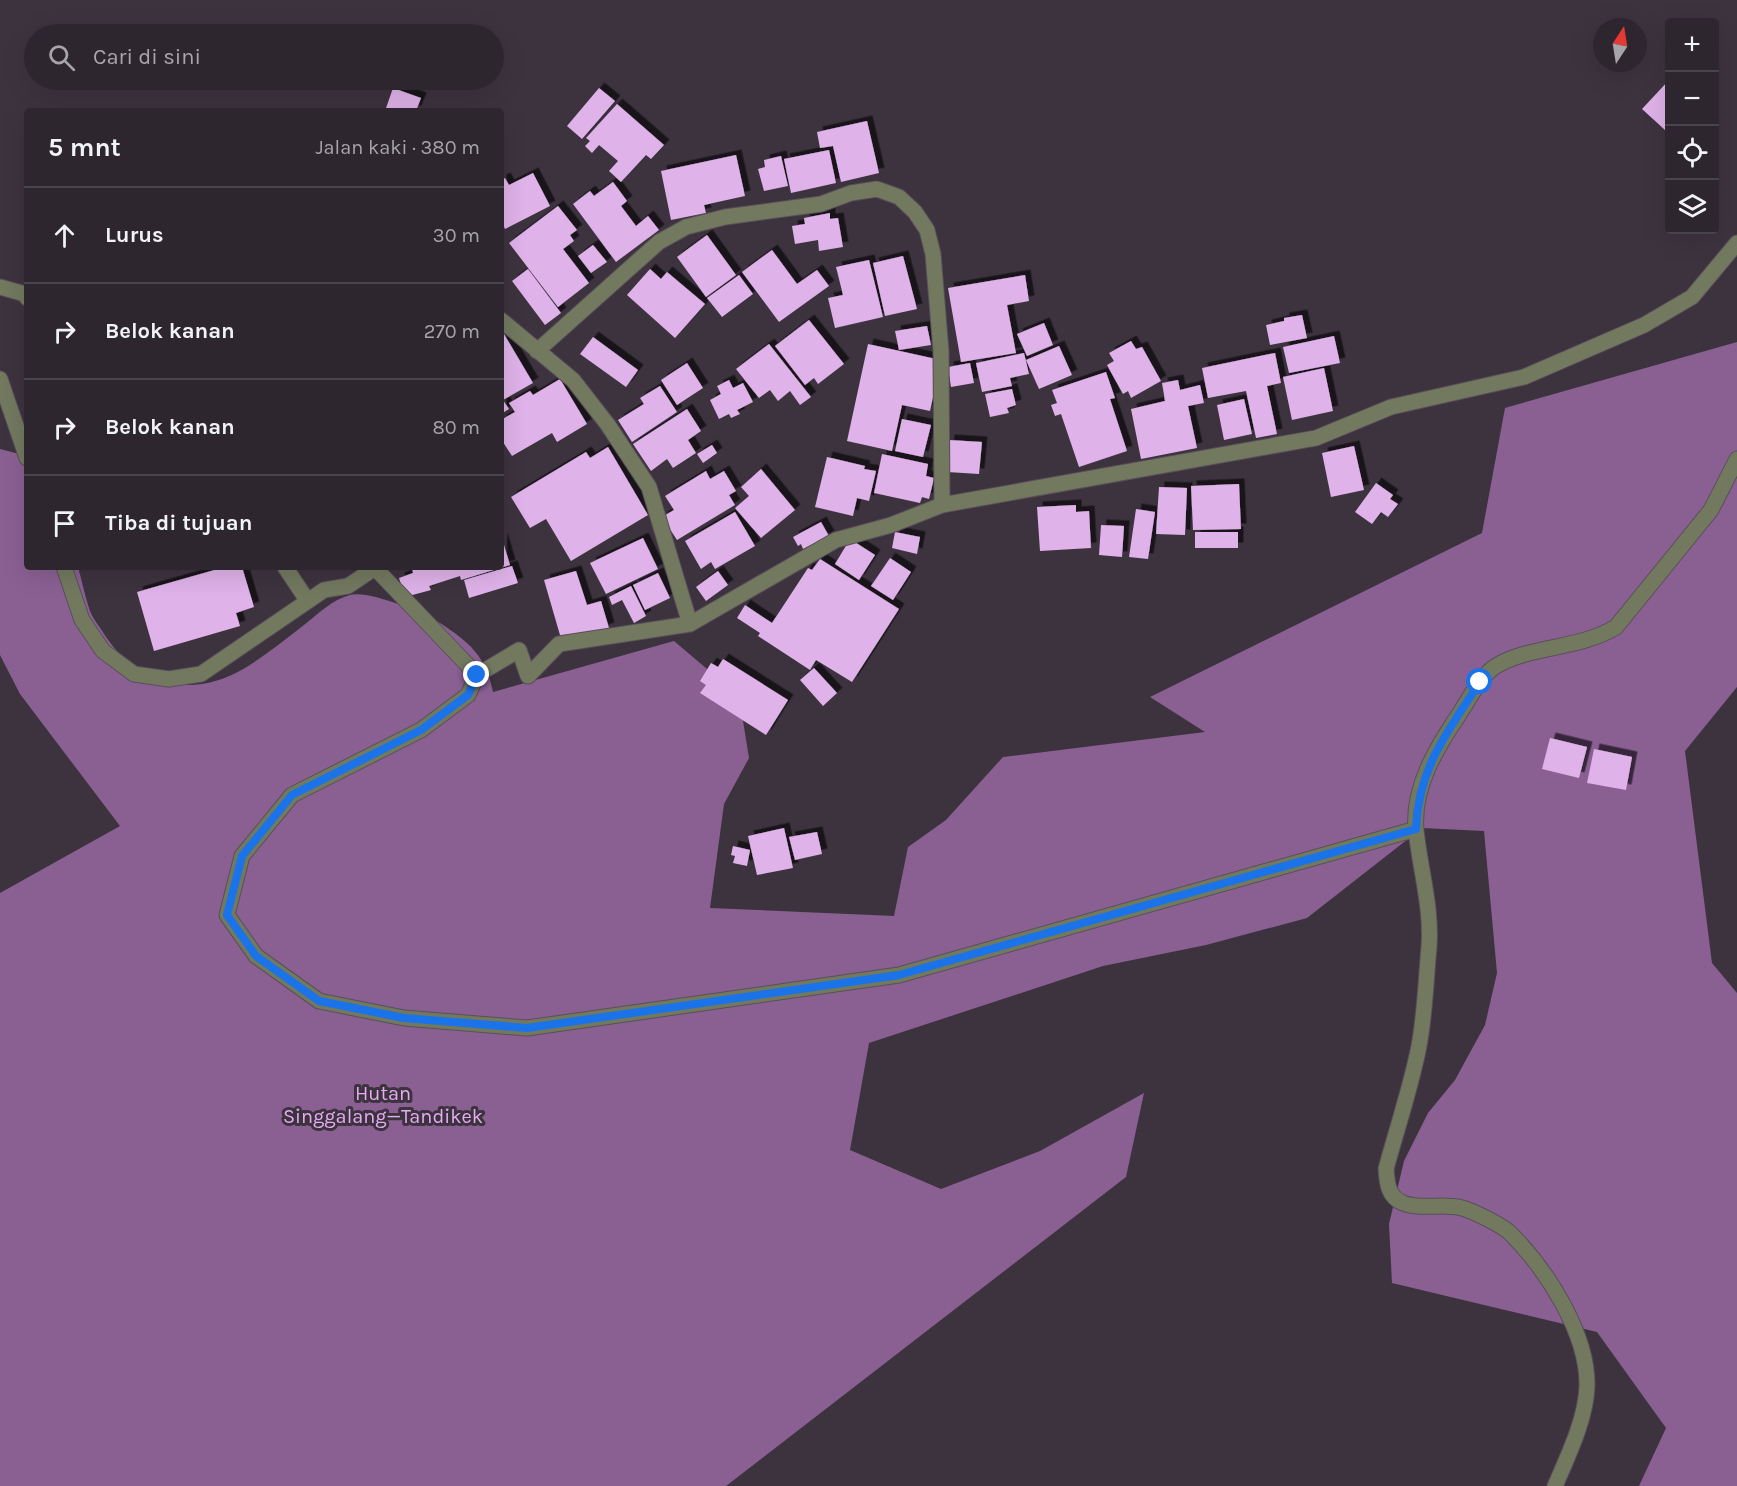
<!DOCTYPE html>
<html lang="id">
<head>
<meta charset="utf-8">
<style>
  :root { --surface:#2e262f; --page:#362e37; --text:#f1f3f6; --muted:#a7a5aa; --line:#49434b }
  body { margin:0; font-family:Karla,sans-serif; background:var(--page); color:var(--text) }
  .controls { position:absolute; right:18px; top:18px; display:grid; overflow:hidden; border-radius:6px; box-shadow:0 6px 24px #0002 }
  .controls button { width:54px; height:54px; display:grid; place-items:center; padding:0; border:0; border-bottom:2px solid var(--line); background:var(--surface); color:var(--text); font:30px sans-serif }
  .compass { position:absolute; left:1593px; top:18px; width:54px; height:54px; border-radius:50%; background:var(--surface); box-shadow:0 6px 24px #0002; rotate:12deg }
  .stop { position:absolute; width:18px; height:18px; margin:-14px; border:4px solid #1a73e8; border-radius:50%; background:#fff }
  .stop.end { background:#1a73e8; border-color:#fff; box-shadow:0 2px 6px #0008 }
  .list { margin:0; padding:0; list-style:none }
  h2 { display:flex; justify-content:space-between; align-items:center; height:78px; margin:0; padding:0 24px; font-size:26px }
  h2 small { font-size:20px; font-weight:400; color:var(--muted) }
  .list li { display:grid; grid-template-columns:39px 1fr auto; gap:18px; align-items:center; box-sizing:border-box; height:96px; padding:0 24px; border-top:2px solid var(--line) }
  .list b { display:block; font-size:22px; white-space:nowrap }
  .list em { font-size:20px; font-style:normal; color:var(--muted) }
  .icon { flex:none; width:33px; height:33px; fill:none; stroke:currentColor; stroke-width:2; stroke-linecap:round; stroke-linejoin:round }
  .map { position:relative; flex:none; width:1737px; height:1486px; overflow:hidden }
  .search { position:absolute; background:var(--surface); box-shadow:0 6px 24px #0002; left:24px; top:24px; width:480px; height:66px; display:flex; align-items:center; gap:15px; box-sizing:border-box; padding:0 21px; border-radius:33px; color:var(--muted); font-size:22px }
  .panel { position:absolute; background:var(--surface); box-shadow:0 6px 24px #0002; left:24px; top:108px; width:480px; height:462px; border-radius:6px }
  .map>svg:first-child { display:block }
  .forest { fill:#8a6093 }
  .building { fill:#dfb2e9; filter:url(#shadow) }
  .lines { fill:none; stroke-linecap:round; stroke-linejoin:round }
  .minor-casing { stroke:#594f5b; stroke-width:17 }
  .minor { stroke:#73795f; stroke-width:15 }
  .route { stroke:#1a73e8; stroke-width:8 }
  .labels { text-anchor:middle; stroke-width:6; stroke-linejoin:round; paint-order:stroke }
  .park-label { font-size:20px; fill:#e7abf4; stroke:#3d333f }
</style>
</head>
<body>
<div class="map">
<svg width="1737" height="1486" viewBox="0 0 1737 1486">
  <defs>
    <filter id="shadow"><feDropShadow dx="5.5" dy="-5.5" stdDeviation="0" flood-color="#0009"/></filter>
  </defs>
  <rect width="100%" height="100%" fill="#3d333f"/>
  <!-- forest -->
  <path class="forest" d="M1737 342V687L1685 751 1712 963 1737 993V1486H1639L1666 1428 1597 1332 1392 1283 1389 1224 1404 1161 1428 1113 1455 1080 1485 1025 1497 973 1484 831 1422 828 1307 918 1206 945 1103 966 869 1043 850 1150 941 1189 1040 1151 1144 1093 1126 1177 726 1486H0V893L120 826 20 694 0 655V449L27 456V567H78C82 581 85 597 90 611 93 619 100 627 104 634 138 686 191 700 245 668 266 655 285 640 304 625 319 613 332 600 350 595 368 590 423 612 440 623 469 642 486 656 493 692L674 641 739 696 749 758 724 804 710 908 894 916 908 847 946 820 1003 757 1205 732 1150 697 1482 533 1505 408Z"/>
  <!-- building -->
  <path class="building" d="M1670 79V126L1665 130 1642 109Z
    M393 88 421 98 416 111H385Z
    M599 88 615 101 582 139 567 126Z
    M617 104 664 145 651 159 646 155 621 182 609 171 618 161 599 145 592 153 585 146 590 141 586 138Z
    M867 121 879 173 841 182 833 146 820 148 817 132Z
    M829 150 836 183 791 193 784 159Z
    M736 155 745 196 704 205 706 213 671 220 661 171Z
    M781 156 788 186 764 191 758 169 765 167 764 160Z
    M533 173 550 206 505 229 501 220V180L505 178 509 185Z
    M613 182 627 201 621 206 636 226 648 216 659 230 616 262 573 204 590 191 594 196Z
    M558 206 577 230 570 235 574 241 563 249 589 283 558 307 509 243Z
    M830 213V219L838 218 843 247 819 251 818 240 795 244 792 226 805 224 804 218Z
    M707 235 736 275 706 297 677 257Z
    M593 245 607 262 591 273 578 256Z
    M772 250 797 284 817 270 829 286 779 322 742 272Z
    M903 256 917 309 885 316 873 263Z
    M869 260 883 317 835 328 828 298 843 295 836 267Z
    M528 269 561 313 545 325 512 281Z
    M650 269 661 279 667 272 705 304 675 338 627 295Z
    M739 275 753 294 722 317 707 298Z
    M1025 275 1029 301 1007 305 1016 353 961 362 948 288Z
    M1302 315 1307 338 1270 345 1266 325 1284 321V318Z
    M809 320 844 364 818 384 814 378 805 385 775 346Z
    M1044 323 1053 345 1027 356 1017 334Z
    M927 326 931 345 899 350 895 331Z
    M504 334 533 383 503 400 509 409 501 414V336Z
    M1334 336 1340 363 1289 373 1283 347Z
    M593 337 638 370 626 387 580 354Z
    M1131 341 1136 349 1142 347 1161 381 1131 398 1128 391 1123 394 1107 365 1114 361 1109 353Z
    M769 344 811 397 800 405 790 391 778 401 770 390 759 398 736 369Z
    M868 344 936 359 933 368 939 369 930 411 902 405 892 451 847 441Z
    M1059 346 1072 375 1039 389 1026 360Z
    M1024 353 1029 374 1010 378 1012 386 982 392 976 363Z
    M1275 353 1281 383 1267 386 1277 434 1256 438 1246 391 1208 398 1202 368Z
    M687 363 703 388 677 405 661 380Z
    M970 363 974 383 951 387 948 367Z
    M1324 368 1333 411 1292 420 1283 377Z
    M1106 372 1115 398 1110 399 1127 451 1079 467 1061 414 1055 416 1051 405 1057 403 1052 390Z
    M560 379 587 424 557 442 552 433 512 456 501 439V420L515 412 509 403 530 391 533 395Z
    M729 380 733 388 743 383 753 402 737 410 740 414 731 418 729 414 719 419 710 400 721 394 717 386Z
    M1178 380 1180 390 1200 385 1204 403 1188 406 1197 448 1141 459 1131 409 1165 401 1162 383Z
    M660 386 677 412 632 442 618 420 644 404 640 398Z
    M1012 389 1016 405 1007 408 1009 413 990 417 985 394Z
    M1244 399 1252 434 1224 440 1217 405Z
    M687 409 701 431 688 440 696 453 673 468 667 459 651 471 633 444Z
    M902 419 931 425 923 457 895 451Z
    M949 440 982 442 979 474 947 472Z
    M712 445 717 453 703 463 697 454Z
    M1354 446 1364 490 1331 497 1322 453Z
    M608 447 648 515 571 561 546 519 530 528 511 497 586 452 590 458Z
    M882 454 928 464 926 476 934 478 929 499 922 497 920 503 874 493Z
    M827 457 865 466 864 469 876 471 869 501 857 498 853 516 815 507Z
    M761 469 795 510 761 538 735 508 749 496 741 487Z
    M706 471 710 479 724 471 736 491 729 495 735 505 677 540 662 517 674 510 665 496Z
    M1376 483 1393 495 1390 499 1398 504 1388 517 1381 512 1372 524 1355 512Z
    M1239 484 1241 529 1193 530 1191 486Z
    M1159 487 1187 488 1185 535 1156 534Z
    M1076 505V512L1089 511 1091 548 1040 551 1037 507Z
    M1136 509 1155 512 1148 559 1129 557Z
    M735 512 755 546 715 569 711 562 701 569 685 541Z
    M821 522 829 536 803 549 801 544 798 546 793 537Z
    M1101 525 1124 526 1122 557 1099 555Z
    M895 532 920 537 917 554 892 548Z
    M1195 532H1238V548H1195Z
    M502 538 510 565 461 580 460 576 429 586 431 590 405 597 399 578 413 573 412 567H501Z
    M643 538 658 569 606 594 590 563Z
    M850 539 875 555 859 580 835 564Z
    M890 558 911 572 893 600 871 586Z
    M820 559 899 609 852 682 816 660 810 670 758 636 760 633 737 618 745 605 772 623 808 568 812 570Z
    M512 566 518 583 469 598 464 580Z
    M225 567H242L254 607 236 613 240 626 154 651 137 592Z
    M576 571 587 605 601 601 609 628 562 642 544 580Z
    M718 571 728 585 706 601 696 587Z
    M658 573 670 598 645 610 633 585Z
    M631 586 646 616 634 623 622 600 612 605 609 597Z
    M723 659 788 700 766 735 700 693 706 685 700 681 711 663 718 667Z
    M814 668 837 693 823 706 800 680Z
    M1550 738 1587 747 1579 778 1542 769Z
    M1594 749 1632 757 1626 790 1587 783Z
    M784 828 793 868 757 875 748 836Z
    M817 832 822 854 795 860 789 837Z
    M733 846 750 850 747 866 733 863 735 856 731 855Z"/>
  <g class="lines">
    <defs>
      <path id="minor" d="M0 287 25 294 27 298
        M501 320 573 380 608 425 649 487 690 624
        M537 351 659 242 686 227 725 217 821 204 851 193 877 189 899 197 915 212 927 230 933 254 941 351 942 505
        M0 379 27 458
        M64 567 82 620 103 651 134 674 169 679 201 674 324 590 348 586 375 568 477 675 519 650 528 676 559 644 690 624 836 540 891 525 942 505 1316 438 1391 407 1524 377 1644 325 1692 297 1737 243
        M285 567 307 600
        M477 675 468 695 421 730 292 795 242 856 227 915 256 956 319 1001 404 1018 527 1028 899 975 1416 829
        M1555 1486C1568 1456 1586 1419 1587 1386 1588 1334 1547 1270 1511 1234 1504 1226 1473 1211 1462 1208 1445 1203 1419 1210 1403 1203 1388 1197 1387 1183 1386 1169 1397 1128 1411 1087 1419 1046 1425 1014 1426 979 1429 947 1432 907 1420 869 1416 830 1412 787 1437 747 1460 713 1470 698 1480 676 1496 666 1531 645 1578 650 1616 627L1711 510 1737 459"/>
    </defs>
    <!-- minor casing -->
    <use href="#minor" class="minor-casing"/>
    <!-- minor -->
    <use href="#minor" class="minor"/>
  </g>
  <g class="lines">
    <!-- route -->
    <path class="route" d="M477 675 468 695 421 730 292 795 242 856 227 915 256 956 319 1001 404 1018 527 1028 899 975 1416 829C1418 768 1448 731 1480 682"/>
  </g>
  <g class="labels">
    <!-- park labels -->
    <g class="park-label">
      <text x="383" y="1100">Hutan<tspan x="383" dy="23">Singgalang—Tandikek</tspan></text>
    </g>
  </g>
</svg>
<div class="controls">
<button>+</button>
<button>−</button>
<button><svg class="icon" aria-label="locate" viewBox="0 0 24 24"><circle cx="12" cy="12" r="6"/><path d="M12 2v4M12 18v4M2 12h4M18 12h4"/></svg></button>
<button><svg class="icon" aria-label="layers" viewBox="0 0 24 24"><path d="M12 4l9 5-9 5-9-5zM3 14l9 5 9-5"/></svg></button>
</div>
<svg class="compass" viewBox="-18 -18 36 36"><path d="M0-13l5 13h-10z" fill="#e53935"/><path d="M0 13l5-13h-10z" fill="#a7a5aa"/></svg>
<div class="stop" style="left:1480px;top:682px"></div>
<div class="stop end" style="left:477px;top:675px"></div>
<div class="search"><svg class="icon" aria-label="search" viewBox="0 0 24 24"><circle cx="10" cy="10" r="6"/><path d="M15 15l6 6"/></svg>Cari di sini</div>
<section class="panel">
<h2>5 mnt<small>Jalan kaki · 380 m</small></h2>
<ul class="list">
<li><svg class="icon" aria-label="ahead" viewBox="0 0 24 24"><path d="M12 20V5M6 11l6-6 6 6"/></svg><div><b>Lurus</b></div><em>30 m</em></li>
<li><svg class="icon" aria-label="right" viewBox="0 0 24 24"><path d="M7 20v-9h11M14 6l5 5-5 5"/></svg><div><b>Belok kanan</b></div><em>270 m</em></li>
<li><svg class="icon" aria-label="right" viewBox="0 0 24 24"><path d="M7 20v-9h11M14 6l5 5-5 5"/></svg><div><b>Belok kanan</b></div><em>80 m</em></li>
<li><svg class="icon" aria-label="arrive" viewBox="0 0 24 24"><path d="M6 21V4h12l-3 4 3 4H6"/></svg><div><b>Tiba di tujuan</b></div></li>
</ul>
</section>
</div>
</body>
</html>
